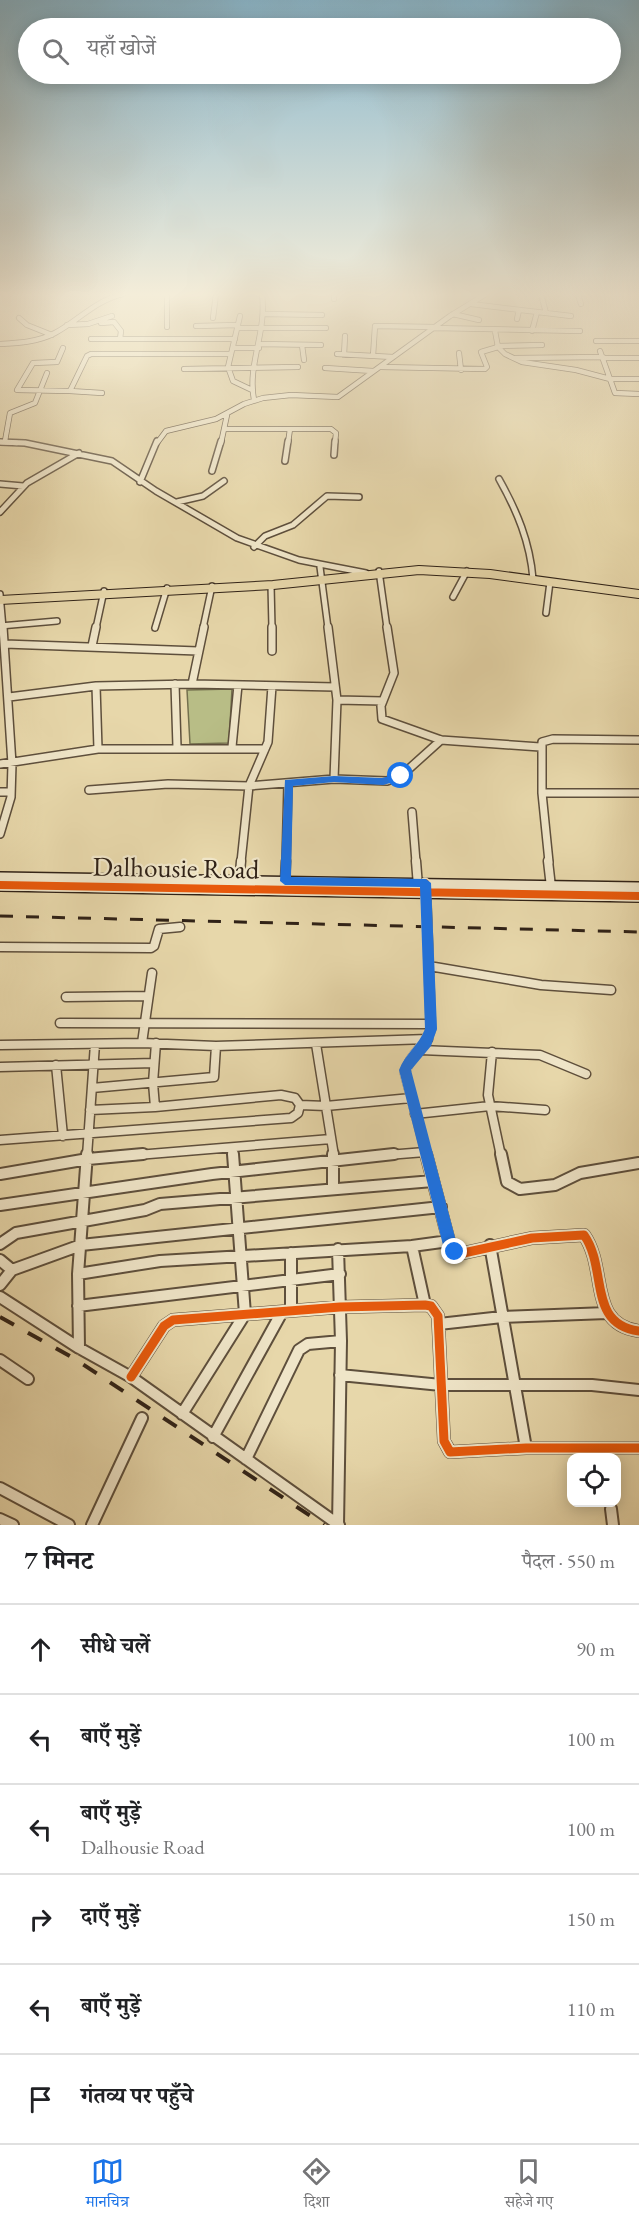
<!DOCTYPE html>
<html lang="hi">
<head>
<meta charset="utf-8">
<style>
  :root { --surface:#fff; --page:#f6f6f6; --text:#202124; --muted:#757577; --line:#e0e0e0; --accent:#1a73e8 }
  body { margin:0; font-family:"EB Garamond","Noto Serif Devanagari",serif; background:var(--page); color:var(--text) }
  .controls { position:absolute; right:18px; bottom:18px; display:grid; overflow:hidden; border-radius:12px; box-shadow:0 3px 15px #0003 }
  .controls button { width:54px; height:54px; display:grid; place-items:center; padding:0; border:0; border-bottom:2px solid var(--line); background:var(--surface); color:var(--text); font:30px sans-serif }
  .stop { position:absolute; width:18px; height:18px; margin:-14px; border:4px solid #1a73e8; border-radius:50%; background:#fff }
  .stop.end { background:#1a73e8; border-color:#fff; box-shadow:0 2px 6px #0008 }
  .list { margin:0; padding:0; list-style:none }
  h2 { display:flex; justify-content:space-between; align-items:center; height:78px; margin:0; padding:0 24px; font-size:26px }
  h2 small { font-size:20px; font-weight:400; color:var(--muted) }
  .list li { display:grid; grid-template-columns:39px 1fr auto; gap:18px; align-items:center; box-sizing:border-box; height:90px; padding:0 24px; border-top:2px solid var(--line) }
  .list b { display:block; font-size:22px; white-space:nowrap }
  .list p { margin:0; font-size:20px; white-space:nowrap; color:var(--muted) }
  .list em { font-size:20px; font-style:normal; color:var(--muted) }
  .icon { flex:none; width:33px; height:33px; fill:none; stroke:currentColor; stroke-width:2; stroke-linecap:round; stroke-linejoin:round }
  .map { position:relative; flex:none; width:639px; height:1525px; overflow:hidden }
  .search { position:absolute; background:var(--surface); box-shadow:0 3px 15px #0003; left:18px; right:18px; top:18px; height:66px; display:flex; align-items:center; gap:15px; box-sizing:border-box; padding:0 21px; border-radius:33px; color:var(--muted); font-size:22px }
  .sheet { height:618px; background:var(--surface) }
  nav { display:flex; justify-content:space-around; align-items:center; box-sizing:border-box; height:84px; border-top:2px solid var(--line); background:var(--surface); font-size:16px; color:var(--muted) }
  nav a { display:grid; justify-items:center; gap:3px }
  nav .on { color:var(--accent) }
  .map>svg:first-child { display:block }
  .green { fill:#b8bd86; stroke:#74704e; stroke-width:1.5 }
  .lines { fill:none; stroke-linecap:round; stroke-linejoin:round }
  .street-far4-casing { stroke:#5e4f3c; stroke-width:6 }
  .street-far3-casing { stroke:#5e4f3c; stroke-width:8 }
  .street-far2-casing { stroke:#5e4f3c; stroke-width:10 }
  .street-far1-casing { stroke:#5e4f3c; stroke-width:11 }
  .street-casing { stroke:#5e4f3c; stroke-width:14 }
  .secondary-casing { stroke:#302217; stroke-width:14 }
  .primary-casing { stroke:#302217; stroke-width:10 }
  .street-far4 { stroke:#efe5c8; stroke-width:4.5 }
  .street-far3 { stroke:#efe5c8; stroke-width:5 }
  .street-far2 { stroke:#efe5c8; stroke-width:7 }
  .street-far1 { stroke:#efe5c8; stroke-width:8 }
  .street { stroke:#efe5c8; stroke-width:10 }
  .secondary { stroke:#efe5c8; stroke-width:11 }
  .primary { stroke:#e7d7aa; stroke-width:8 }
  .rail-far1 { stroke:#302217; stroke-width:3; stroke-dasharray:13 13; stroke-linecap:butt }
  .rail { stroke:#302217; stroke-width:4; stroke-dasharray:16 16; stroke-linecap:butt }
  .cycleway-far1-casing { stroke:#efe5c8; stroke-width:11 }
  .cycleway-casing { stroke:#efe5c8; stroke-width:13 }
  .cycleway-far1 { stroke:#e8590c; stroke-width:8 }
  .cycleway { stroke:#e8590c; stroke-width:9 }
  .route { fill:#1a73e8 }
  .labels { text-anchor:middle; stroke-width:4.5; stroke-linejoin:round; paint-order:stroke }
  .street-label { font-size:27px; fill:#302217; stroke:#efe5c8 }
</style>
</head>
<body>
<div class="map">
<svg width="639" height="1525" viewBox="0 0 639 1525">
  <rect width="100%" height="100%" fill="#e7d7aa"/>
  <filter id="stains"><feTurbulence type="fractalNoise" baseFrequency=".00333" numOctaves="4"/><feColorMatrix values="0 0 0 0 .2 0 0 0 0 .09 0 0 0 0 .02 0 0 0 .5 -.17"/></filter>
  <radialGradient id="worn" r=".72"><stop offset=".6" stop-color="#630" stop-opacity="0"/><stop offset="1" stop-color="#630" stop-opacity=".3"/></radialGradient>
  <!-- green -->
  <path class="green" d="M232 689 229 743 190 744 187 690Z"/>
  <g class="lines">
    <defs>
      <path id="street-far4" d="M167 294V327
        M334 294V299
        M541 294 546 313
        M578 294 581 304
        M471 304 571 316
        M265 314 322 315
        M453 314 479 320
        M240 316 228 367 233 381 252 390
        M19 318 27 325 52 335
        M213 318 216 294
        M517 319 519 310
        M101 323 114 322 121 331 120 339
        M67 325 88 324 112 316
        M196 326 238 325
        M238 328H326
        M434 328 580 331
        M495 331 498 347 505 354 522 362 576 370 610 379H639
        M532 331 537 312
        M91 339H235
        M596 341H639
        M0 344C19 343 38 342 55 333 79 320 96 300 123 294
        M259 344 321 345
        M302 345 304 360
        M497 346 542 345
        M63 348 57 362 33 363 17 390 70 391 87 356 91 354H231
        M233 348H259
        M600 351 615 393 639 394
        M459 353 461 370
        M337 354 393 357
        M344 355 345 336
        M373 356 375 326 435 327
        M515 358 603 357
        M604 358H639
        M381 367 485 369 487 367 481 352 498 347
        M325 368 373 371
        M184 369 298 367
        M70 391 102 393
        M254 400C247 364 267 333 262 294
        M225 429H331L336 433 335 443
        M5 441 10 413 35 403 47 373
        M0 442 17 443
        M157 443 166 431 216 419 244 404 263 398 291 395 338 397 450 316 486 294
        M221 443 227 415
        M288 443 290 429"/>
      <path id="street-far3" d="M0 442 25 443 112 461 156 491 237 538 299 560 366 573
        M334 455 335 441
        M285 461 288 441
        M212 471 221 441
        M499 479C517 511 530 542 533 579
        M140 482 157 441
        M0 484 23 486
        M177 502 203 496 224 481
        M0 512 27 483 79 453
        M254 547 265 536 293 525 327 496 359 497
        M320 567 328 628
        M379 571 387 628
        M271 585 272 628
        M0 594 3 628
        M453 597 467 571
        M546 613 550 582
        M0 626 57 621
        M96 628 104 591
        M155 628 167 588
        M203 628 212 586"/>
      <path id="street-far2" d="M272 627V651
        M328 627 337 700 334 779
        M387 627 394 673 381 706 382 719 441 740 540 747
        M5 644 198 651
        M92 646 96 627
        M175 684 177 747
        M192 684 204 627
        M96 686 98 749H265
        M9 697 96 686 192 684 335 687
        M337 700 383 701
        M232 747 238 685
        M0 764 98 749
        M89 790 168 784 249 786 334 779 387 781 401 776 441 740
        M0 792H11
        M542 793H639
        M412 812 416 862
        M0 834 11 797 12 764 3 627
        M241 862 249 786 268 742 272 686
        M286 862 288 783
        M549 862 542 793V742L553 739 639 740"/>
      <path id="street-far1" d="M416 861 418 886
        M548 861 551 887
        M285 881 286 861
        M239 885 241 861
        M426 891 431 1029C426 1046 409 1055 405 1073L427 1156
        M0 947 151 948 154 946 159 929 180 927
        M429 966 541 985 611 990
        M66 997 148 996
        M60 1023 430 1024
        M142 1043 152 973
        M316 1044 334 1156
        M0 1045 142 1043 216 1046 428 1039
        M421 1050 540 1055 586 1074
        M492 1052 488 1095 501 1156
        M56 1065 63 1136
        M0 1067 154 1063
        M92 1088 214 1077 216 1046
        M155 1107 153 1083 156 1043
        M90 1110 155 1107 281 1095 295 1098 300 1105
        M415 1114 490 1106 545 1110
        M0 1140 291 1118 298 1113 300 1105 326 1106 411 1098
        M232 1148 233 1156
        M87 1156 95 1044
        M125 1156 331 1139
        M375 1156 425 1152"/>
      <path id="street" d="M426 1154 451 1249 459 1254 532 1238 584 1235C608 1269 587 1324 639 1331
        M501 1154 507 1182 520 1189 555 1185 580 1173 639 1163
        M0 1174 88 1159 143 1154
        M333 1189V1154
        M0 1205 212 1174 394 1154
        M0 1244 16 1233 145 1210 160 1204 433 1181
        M490 1245 526 1448
        M412 1246 425 1305
        M338 1249 341 1341 338 1525
        M291 1253V1311
        M0 1260 12 1270
        M78 1274 160 1261 412 1246 449 1241
        M0 1285 12 1270 81 1245 441 1207
        M0 1297 79 1348 131 1377 339 1525
        M78 1306 340 1274
        M439 1324 502 1317 607 1313
        M79 1348 78 1274 87 1154
        M0 1360 28 1379
        M340 1375 441 1385H592L639 1390
        M131 1377 164 1326 173 1320 340 1307 425 1305 431 1306 438 1316 444 1441 450 1452 526 1448H639
        M182 1414 245 1314 233 1154
        M213 1437 282 1312
        M246 1459 299 1350 308 1344 341 1341
        M0 1488 69 1525
        M611 1509 613 1525
        M0 1519 13 1525
        M92 1525 142 1418"/>
      <path id="secondary" d="M0 878 639 888
        M0 885 639 896"/>
      <path id="primary" d="M0 600 273 585 419 570 490 574 639 594"/>
    </defs>
    <!-- street-far4 casing -->
    <use href="#street-far4" class="street-far4-casing"/>
    <!-- street-far3 casing -->
    <use href="#street-far3" class="street-far3-casing"/>
    <!-- street-far2 casing -->
    <use href="#street-far2" class="street-far2-casing"/>
    <!-- street-far1 casing -->
    <use href="#street-far1" class="street-far1-casing"/>
    <!-- street casing -->
    <use href="#street" class="street-casing"/>
    <!-- secondary casing -->
    <use href="#secondary" class="secondary-casing"/>
    <!-- primary casing -->
    <use href="#primary" class="primary-casing"/>
    <!-- street-far4 -->
    <use href="#street-far4" class="street-far4"/>
    <!-- street-far3 -->
    <use href="#street-far3" class="street-far3"/>
    <!-- street-far2 -->
    <use href="#street-far2" class="street-far2"/>
    <!-- street-far1 -->
    <use href="#street-far1" class="street-far1"/>
    <!-- street -->
    <use href="#street" class="street"/>
    <!-- secondary -->
    <use href="#secondary" class="secondary"/>
    <!-- primary -->
    <use href="#primary" class="primary"/>
    <!-- rail-far1 -->
    <path class="rail-far1" d="M0 916 639 932"/>
    <!-- rail -->
    <path class="rail" d="M0 1317 75 1359 324 1525"/>
    <defs>
      <path id="cycleway-far1" d="M425 883 431 1029C426 1046 409 1055 405 1073L427 1156
        M0 885 639 896"/>
      <path id="cycleway" d="M426 1154 451 1249 459 1254 532 1238 584 1235C608 1269 587 1324 639 1331
        M131 1377 164 1326 173 1320 340 1307 425 1305 431 1306 438 1316 444 1441 450 1452 526 1448H639"/>
    </defs>
    <!-- cycleway-far1 casing -->
    <use href="#cycleway-far1" class="cycleway-far1-casing"/>
    <!-- cycleway casing -->
    <use href="#cycleway" class="cycleway-casing"/>
    <!-- cycleway-far1 -->
    <use href="#cycleway-far1" class="cycleway-far1"/>
    <!-- cycleway -->
    <use href="#cycleway" class="cycleway"/>
  </g>
  <!-- sky -->
  <linearGradient id="sky" x2="0" y2="1"><stop stop-color="#88b6cc"/><stop offset="0.58" stop-color="#f4edd9"/><stop offset="1" stop-color="#f4edd9" stop-opacity="0"/></linearGradient>
  <rect width="639" height="508" fill="url(#sky)"/>
  <!-- route -->
  <path class="route" d="M401 773 405 774V779L383 785 334 782 293 786 291 877 426 879 431 883 437 1029 431 1046 411 1070 457 1245 462 1252 460 1258 455 1260 446 1254 444 1249 399 1070C405 1054 419 1045 425 1029L420 887 285 885 280 881 285 780 334 776 382 778Z"/>
  <g class="labels">
    <!-- street labels -->
    <g class="street-label">
      <text transform="translate(176 868) rotate(1)" y="9">Dalhousie Road</text>
    </g>
  </g>
  <rect width="100%" height="100%" filter="url(#stains)"/>
  <rect width="100%" height="100%" fill="url(#worn)"/>
</svg>
<div class="controls">
<button><svg class="icon" aria-label="locate" viewBox="0 0 24 24"><circle cx="12" cy="12" r="6"/><path d="M12 2v4M12 18v4M2 12h4M18 12h4"/></svg></button>
</div>
<div class="stop" style="left:401px;top:776px"></div>
<div class="stop end" style="left:455px;top:1252px"></div>
<div class="search"><svg class="icon" aria-label="search" viewBox="0 0 24 24"><circle cx="10" cy="10" r="6"/><path d="M15 15l6 6"/></svg>यहाँ खोजें</div>
</div>
<section class="sheet">
<h2>7 मिनट<small>पैदल · 550 m</small></h2>
<ul class="list">
<li><svg class="icon" aria-label="ahead" viewBox="0 0 24 24"><path d="M12 20V5M6 11l6-6 6 6"/></svg><div><b>सीधे चलें</b></div><em>90 m</em></li>
<li><svg class="icon" aria-label="left" viewBox="0 0 24 24"><path d="M17 20v-9H6M10 6l-5 5 5 5"/></svg><div><b>बाएँ मुड़ें</b></div><em>100 m</em></li>
<li><svg class="icon" aria-label="left" viewBox="0 0 24 24"><path d="M17 20v-9H6M10 6l-5 5 5 5"/></svg><div><b>बाएँ मुड़ें</b><p>Dalhousie Road</p></div><em>100 m</em></li>
<li><svg class="icon" aria-label="right" viewBox="0 0 24 24"><path d="M7 20v-9h11M14 6l5 5-5 5"/></svg><div><b>दाएँ मुड़ें</b></div><em>150 m</em></li>
<li><svg class="icon" aria-label="left" viewBox="0 0 24 24"><path d="M17 20v-9H6M10 6l-5 5 5 5"/></svg><div><b>बाएँ मुड़ें</b></div><em>110 m</em></li>
<li><svg class="icon" aria-label="arrive" viewBox="0 0 24 24"><path d="M6 21V4h12l-3 4 3 4H6"/></svg><div><b>गंतव्य पर पहुँचे</b></div></li>
</ul>
</section>
<nav>
<a class="on"><svg class="icon" aria-label="map" viewBox="0 0 24 24"><path d="M3 6l6-2 6 2 6-2v14l-6 2-6-2-6 2zM9 4v14M15 6v14"/></svg>मानचित्र</a>
<a><svg class="icon" aria-label="directions" viewBox="0 0 24 24"><path d="M12 3l9 9-9 9-9-9zM9 14v-3h6M13 9l2 2-2 2"/></svg>दिशा</a>
<a><svg class="icon" aria-label="saved" viewBox="0 0 24 24"><path d="M7 4h10v16l-5-4-5 4z"/></svg>सहेजे गए</a>
</nav>
</body>
</html>
